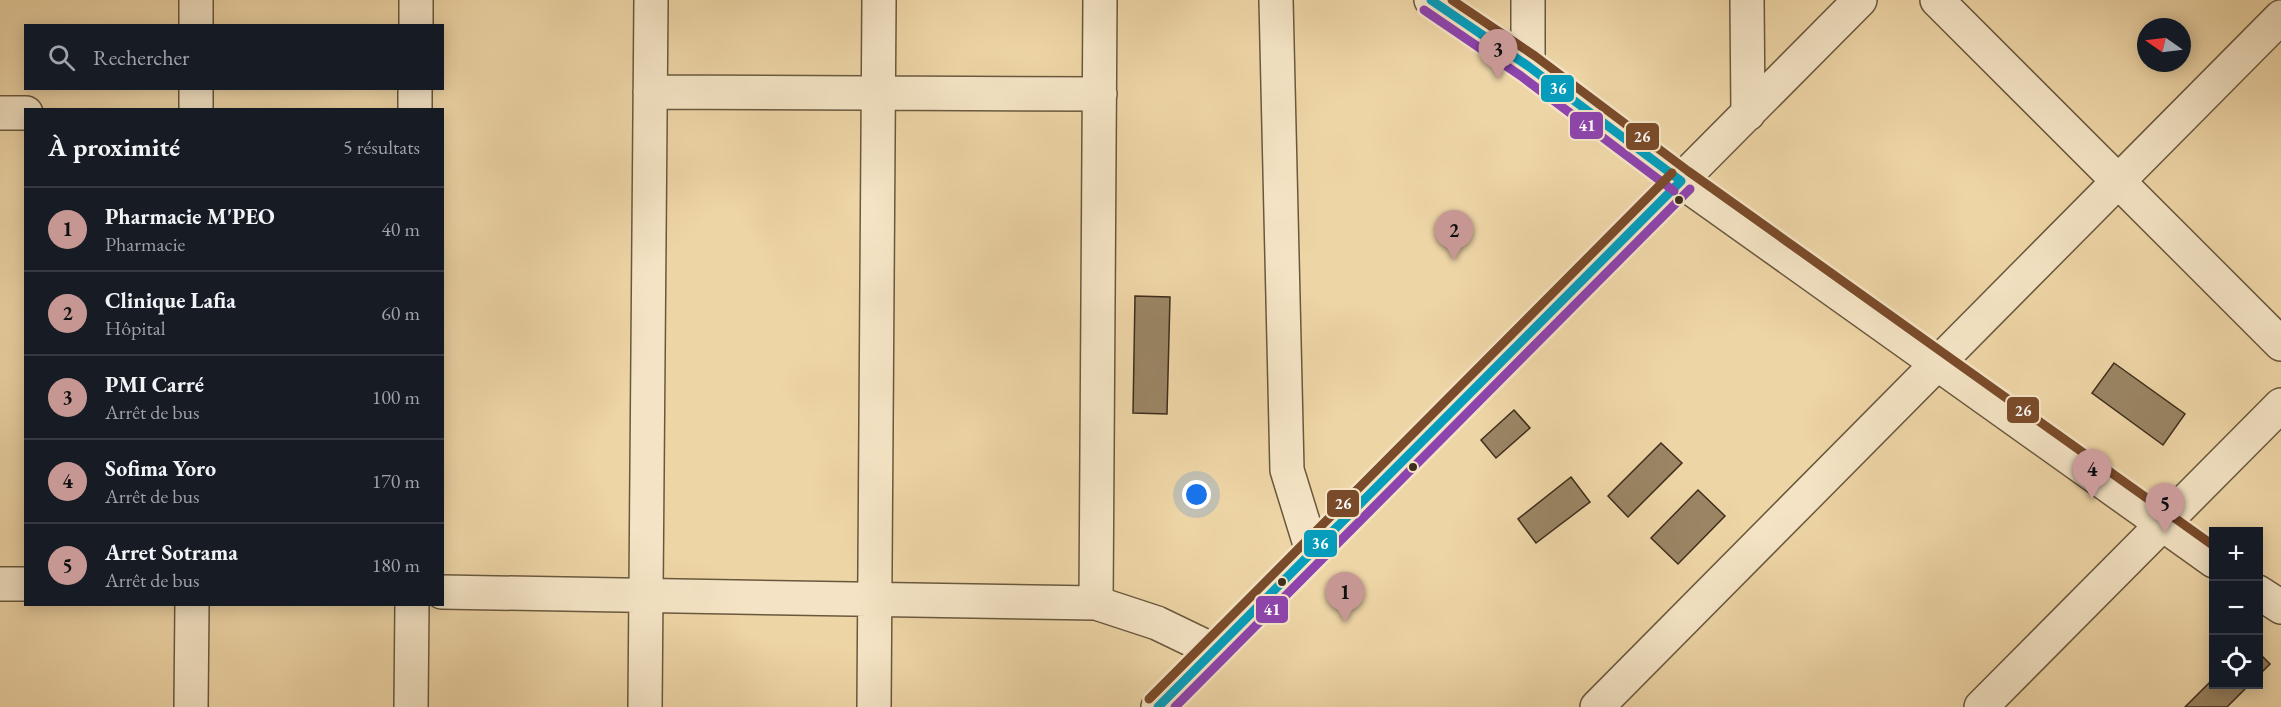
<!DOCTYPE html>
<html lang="fr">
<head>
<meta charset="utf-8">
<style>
  :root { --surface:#171b24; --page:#242831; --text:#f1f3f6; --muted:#9ea1a6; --line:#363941; --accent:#c59692 }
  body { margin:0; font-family:"EB Garamond",serif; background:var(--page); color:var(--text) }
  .controls { position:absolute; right:18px; bottom:18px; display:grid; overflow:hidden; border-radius:0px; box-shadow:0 3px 15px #0003 }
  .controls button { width:54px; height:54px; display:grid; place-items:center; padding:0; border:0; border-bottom:2px solid var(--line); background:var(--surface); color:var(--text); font:30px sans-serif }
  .compass { position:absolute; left:2137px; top:18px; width:54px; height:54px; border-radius:50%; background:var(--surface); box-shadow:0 3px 15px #0003; rotate:284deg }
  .you { position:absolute; left:1197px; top:495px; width:21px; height:21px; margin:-15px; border:4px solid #fff; border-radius:50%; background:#1a73e8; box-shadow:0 0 0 9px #1a73e833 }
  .badge { display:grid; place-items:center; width:39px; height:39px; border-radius:50%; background:var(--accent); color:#111; font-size:20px; font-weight:700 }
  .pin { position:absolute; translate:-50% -50px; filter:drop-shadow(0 2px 3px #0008) }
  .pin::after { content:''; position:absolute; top:32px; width:21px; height:18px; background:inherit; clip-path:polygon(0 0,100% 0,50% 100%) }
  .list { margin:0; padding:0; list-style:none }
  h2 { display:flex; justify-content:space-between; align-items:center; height:78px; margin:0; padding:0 24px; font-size:26px }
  h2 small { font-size:20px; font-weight:400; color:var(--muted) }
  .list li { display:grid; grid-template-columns:39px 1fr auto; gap:18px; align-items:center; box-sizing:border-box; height:84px; padding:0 24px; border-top:2px solid var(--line) }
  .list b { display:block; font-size:22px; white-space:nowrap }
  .list p { margin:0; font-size:20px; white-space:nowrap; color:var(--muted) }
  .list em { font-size:20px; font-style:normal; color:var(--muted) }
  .icon { flex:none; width:33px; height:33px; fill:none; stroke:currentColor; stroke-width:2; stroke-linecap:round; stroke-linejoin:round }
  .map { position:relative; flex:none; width:2281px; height:707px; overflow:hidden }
  .search { position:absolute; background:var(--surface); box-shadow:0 3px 15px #0003; left:24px; top:24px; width:420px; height:66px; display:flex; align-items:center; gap:15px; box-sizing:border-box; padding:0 21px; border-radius:0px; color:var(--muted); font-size:22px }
  .panel { position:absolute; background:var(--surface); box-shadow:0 3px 15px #0003; left:24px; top:108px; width:420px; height:498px; border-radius:0px }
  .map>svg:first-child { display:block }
  .building { fill:#9a8564; stroke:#3e2e1c; stroke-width:1.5 }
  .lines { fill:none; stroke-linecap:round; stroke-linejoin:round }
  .minor-casing { stroke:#6a583e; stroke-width:36 }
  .minor { stroke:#f4e4c5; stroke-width:33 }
  .bus-1-casing { stroke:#f4e4c5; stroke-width:14 }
  .bus-2-casing { stroke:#f4e4c5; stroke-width:14 }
  .bus-3-casing { stroke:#f4e4c5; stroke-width:14 }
  .bus-1 { stroke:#069dbc; stroke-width:9 }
  .bus-2 { stroke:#8e44ad; stroke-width:9 }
  .bus-3 { stroke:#7a4b2a; stroke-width:9 }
  .bus-dot { fill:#3e2e1c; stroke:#f4e4c5; stroke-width:2 }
  .line-badge { stroke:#f4e4c5; stroke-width:2 }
  .badge-label { font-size:16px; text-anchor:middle; font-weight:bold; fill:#fff }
</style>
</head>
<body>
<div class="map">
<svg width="2281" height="707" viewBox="0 0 2281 707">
  <rect width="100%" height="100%" fill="#eed5a6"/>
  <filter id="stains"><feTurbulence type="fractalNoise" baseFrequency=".00333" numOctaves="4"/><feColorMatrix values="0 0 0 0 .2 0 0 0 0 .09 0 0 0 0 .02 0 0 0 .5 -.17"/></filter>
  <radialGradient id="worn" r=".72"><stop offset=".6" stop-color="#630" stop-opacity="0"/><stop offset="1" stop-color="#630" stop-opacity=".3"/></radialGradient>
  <!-- building -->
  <path class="building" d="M1135 296 1170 297 1167 414 1133 413Z
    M2114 363 2185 414 2163 445 2092 393Z
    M1514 410 1530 428 1496 458 1481 440Z
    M1661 443 1682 463 1628 517 1608 496Z
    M1571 477 1590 502 1536 543 1518 519Z
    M1698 490 1725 516 1678 564 1651 538Z
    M2258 652 2270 664 2258 676Z
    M2214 678V684H2250L2227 707H2185Z"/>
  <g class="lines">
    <defs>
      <path id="minor" d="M1276 0 1287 470 1312 551
        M1431 0 1528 66 1681 181 2214 561
        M1747 0 1748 114
        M1937 0 2281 344
        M196 26V0
        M416 26V0
        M1528 66V0
        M650 92 1100 94
        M196 110V88
        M415 110V88
        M0 113H26
        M0 584H26
        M442 592 1096 603 1157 623 1213 650
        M2258 592 2281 607
        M1096 603 1100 0
        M191 707 192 604
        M411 707 412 604
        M645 707 651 0
        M874 707 879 0
        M1158 707 1860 0
        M1597 707 2281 17
        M1981 707 2281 405"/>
    </defs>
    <!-- minor casing -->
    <use href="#minor" class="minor-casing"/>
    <!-- minor -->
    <use href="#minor" class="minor"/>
    <defs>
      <path id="bus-1" d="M1431 0 1528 66 1681 181
        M1158 707 1681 181"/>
      <path id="bus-2" d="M1424 10 1521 76 1674 191
        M1175 707 1690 189"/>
      <path id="bus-3" d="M1452 0 1535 56 1688 171 2214 546
        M1149 699 1672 173"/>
    </defs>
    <!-- bus-1 casing -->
    <use href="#bus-1" class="bus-1-casing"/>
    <!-- bus-2 casing -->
    <use href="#bus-2" class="bus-2-casing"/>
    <!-- bus-3 casing -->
    <use href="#bus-3" class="bus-3-casing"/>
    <!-- bus-1 -->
    <use href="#bus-1" class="bus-1"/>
    <!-- bus-2 -->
    <use href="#bus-2" class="bus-2"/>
    <!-- bus-3 -->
    <use href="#bus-3" class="bus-3"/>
  </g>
  <!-- markers -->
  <g class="bus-dot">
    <circle cx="1679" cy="200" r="5"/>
    <circle cx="1413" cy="467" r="5"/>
    <circle cx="1282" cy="582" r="5"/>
  </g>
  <g class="line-badge">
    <rect x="1540" y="74" width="35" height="29" rx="6" fill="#069dbc"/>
    <rect x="1569" y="111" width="35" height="29" rx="6" fill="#8e44ad"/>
    <rect x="1625" y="122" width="35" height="29" rx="6" fill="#7a4b2a"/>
    <rect x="2006" y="396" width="34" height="28" rx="6" fill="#7a4b2a"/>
    <rect x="1326" y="489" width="34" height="29" rx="6" fill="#7a4b2a"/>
    <rect x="1303" y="529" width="35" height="29" rx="6" fill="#069dbc"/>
    <rect x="1255" y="595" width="34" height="29" rx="6" fill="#8e44ad"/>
  </g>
  <g class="badge-label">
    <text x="1558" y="94">36</text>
    <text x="1587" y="131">41</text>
    <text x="1642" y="142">26</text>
    <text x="2023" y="416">26</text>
    <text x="1343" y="509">26</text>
    <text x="1320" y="549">36</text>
    <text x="1272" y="615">41</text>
  </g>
  <rect width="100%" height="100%" filter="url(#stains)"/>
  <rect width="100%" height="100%" fill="url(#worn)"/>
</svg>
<div class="controls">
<button>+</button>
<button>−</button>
<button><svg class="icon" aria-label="locate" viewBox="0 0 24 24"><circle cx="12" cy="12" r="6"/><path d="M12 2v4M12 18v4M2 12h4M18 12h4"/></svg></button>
</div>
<svg class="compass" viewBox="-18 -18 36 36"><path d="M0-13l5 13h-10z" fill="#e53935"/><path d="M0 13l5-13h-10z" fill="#9ea1a6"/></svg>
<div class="you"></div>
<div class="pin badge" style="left:1345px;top:622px">1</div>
<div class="pin badge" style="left:1454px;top:260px">2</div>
<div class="pin badge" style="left:1498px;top:79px">3</div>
<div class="pin badge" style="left:2092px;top:499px">4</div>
<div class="pin badge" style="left:2165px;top:533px">5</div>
<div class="search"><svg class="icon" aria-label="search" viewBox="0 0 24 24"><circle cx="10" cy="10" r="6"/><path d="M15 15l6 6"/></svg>Rechercher</div>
<section class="panel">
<h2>À proximité<small>5 résultats</small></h2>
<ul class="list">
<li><span class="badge">1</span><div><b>Pharmacie M'PEO</b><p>Pharmacie</p></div><em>40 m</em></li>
<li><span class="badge">2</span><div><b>Clinique Lafia</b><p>Hôpital</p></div><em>60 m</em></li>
<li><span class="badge">3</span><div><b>PMI Carré</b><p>Arrêt de bus</p></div><em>100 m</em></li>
<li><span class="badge">4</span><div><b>Sofima Yoro</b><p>Arrêt de bus</p></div><em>170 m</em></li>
<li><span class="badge">5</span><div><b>Arret Sotrama</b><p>Arrêt de bus</p></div><em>180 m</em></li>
</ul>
</section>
</div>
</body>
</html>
